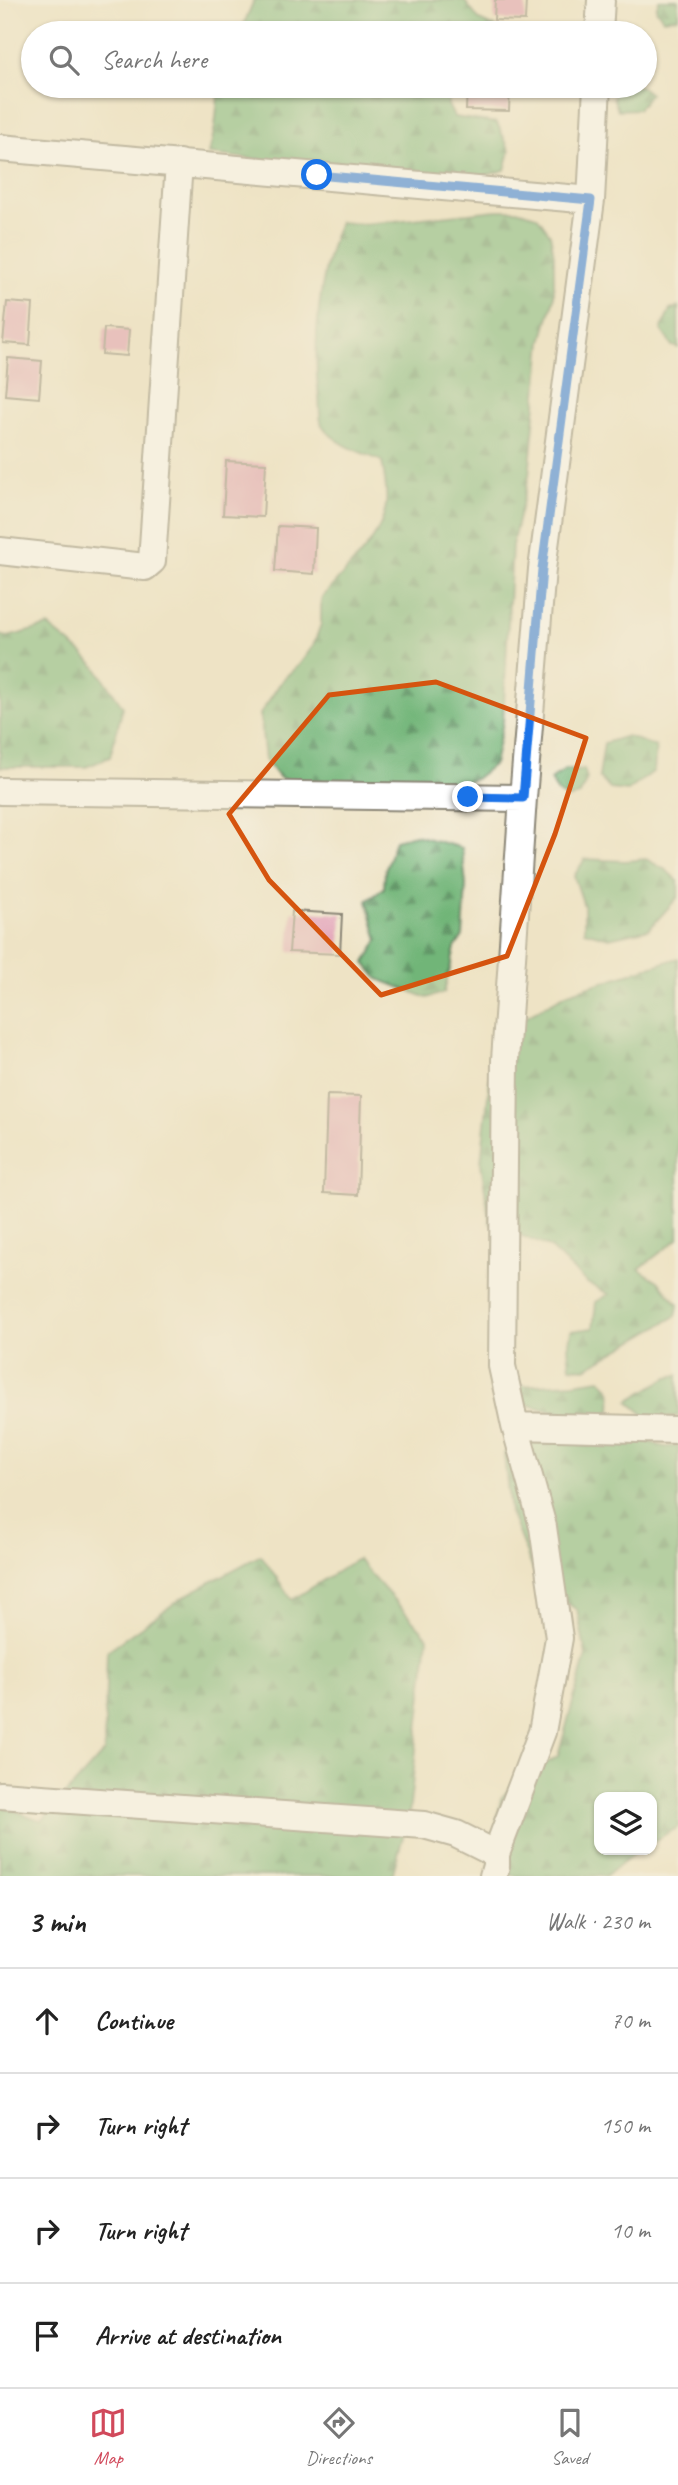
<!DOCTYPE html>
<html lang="en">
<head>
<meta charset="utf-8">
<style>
  :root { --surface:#fff; --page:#f6f6f6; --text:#222; --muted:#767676; --line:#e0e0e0; --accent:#d1495b }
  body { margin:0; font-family:Caveat,sans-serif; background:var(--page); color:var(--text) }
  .controls { position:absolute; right:21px; bottom:21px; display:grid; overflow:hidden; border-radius:14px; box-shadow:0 2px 5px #0004 }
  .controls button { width:63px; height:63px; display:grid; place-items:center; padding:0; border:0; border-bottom:2px solid var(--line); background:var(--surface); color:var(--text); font:35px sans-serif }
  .stop { position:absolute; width:21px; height:21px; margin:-16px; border:5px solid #1a73e8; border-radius:50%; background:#fff }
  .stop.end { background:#1a73e8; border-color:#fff; box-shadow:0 2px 7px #0008 }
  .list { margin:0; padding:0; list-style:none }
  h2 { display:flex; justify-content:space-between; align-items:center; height:91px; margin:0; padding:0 28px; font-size:30px }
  h2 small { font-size:23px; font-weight:400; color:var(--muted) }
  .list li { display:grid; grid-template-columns:46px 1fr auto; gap:21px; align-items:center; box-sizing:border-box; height:105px; padding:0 28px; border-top:2px solid var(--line) }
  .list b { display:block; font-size:26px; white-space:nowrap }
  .list em { font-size:23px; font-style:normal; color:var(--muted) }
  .icon { flex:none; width:38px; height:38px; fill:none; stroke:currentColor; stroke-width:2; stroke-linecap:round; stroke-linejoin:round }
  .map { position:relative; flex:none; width:678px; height:1876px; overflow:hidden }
  .search { position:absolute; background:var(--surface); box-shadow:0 2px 5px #0004; left:21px; right:21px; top:21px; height:77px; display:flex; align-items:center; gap:18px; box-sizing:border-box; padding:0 24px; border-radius:38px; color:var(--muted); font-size:26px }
  .sheet { height:511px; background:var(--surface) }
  nav { display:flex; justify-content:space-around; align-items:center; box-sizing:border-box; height:98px; border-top:2px solid var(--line); background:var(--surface); font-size:19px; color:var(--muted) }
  nav a { display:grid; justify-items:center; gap:4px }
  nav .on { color:var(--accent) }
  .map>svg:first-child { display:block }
  .forest { fill:url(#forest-firs); stroke:#4e7052; stroke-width:2 }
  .building { fill:#e098b1 }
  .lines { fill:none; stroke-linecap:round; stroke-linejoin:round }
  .street-casing { stroke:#8c8778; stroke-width:30 }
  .street { stroke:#fff; stroke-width:26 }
  .route { stroke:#1a73e8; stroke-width:9 }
  .marked { fill:none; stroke:#d5540f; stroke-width:5; stroke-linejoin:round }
</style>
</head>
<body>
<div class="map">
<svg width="678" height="1876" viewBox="0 0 678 1876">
  <defs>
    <pattern id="forest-firs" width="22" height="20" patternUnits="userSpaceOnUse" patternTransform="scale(1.75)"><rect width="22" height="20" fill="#71b578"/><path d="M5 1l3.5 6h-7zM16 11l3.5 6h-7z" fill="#5d9363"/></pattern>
  </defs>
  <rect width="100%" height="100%" fill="#f7f3e8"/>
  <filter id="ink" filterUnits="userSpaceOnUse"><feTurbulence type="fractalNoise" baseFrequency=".0143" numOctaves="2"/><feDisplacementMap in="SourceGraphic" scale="14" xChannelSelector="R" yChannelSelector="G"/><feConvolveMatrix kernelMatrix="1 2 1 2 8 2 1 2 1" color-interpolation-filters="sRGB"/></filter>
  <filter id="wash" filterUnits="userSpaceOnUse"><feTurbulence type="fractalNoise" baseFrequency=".00686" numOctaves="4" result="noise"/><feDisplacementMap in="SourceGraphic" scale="28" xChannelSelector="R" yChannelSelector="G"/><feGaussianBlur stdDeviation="1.57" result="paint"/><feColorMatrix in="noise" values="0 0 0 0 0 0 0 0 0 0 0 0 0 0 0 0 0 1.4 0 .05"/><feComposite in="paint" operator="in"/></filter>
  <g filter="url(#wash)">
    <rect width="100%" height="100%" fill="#eee3c5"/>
    <!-- forest -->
    <path class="forest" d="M254 0H464L479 20 509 33H240Z
      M659 0H678V17L663 19 656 9Z
      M219 86H447L448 105 454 117 497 123 510 151 505 170 459 182 209 154 215 127Z
      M619 86H640L650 94 638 109 618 110 613 98Z
      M496 210H517L537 216 550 234 554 255V298L542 342 529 476 512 545 503 722 494 764 475 779 451 787 303 785 280 778 265 760 260 714 283 679 299 665 313 646 321 624V599C343 570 381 544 386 505 388 491 384 475 382 461 362 453 334 444 322 425 319 418 320 406 319 398 312 345 319 271 340 222L362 224 385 222Z
      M678 307V348L672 346 661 330 670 310Z
      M48 626 82 653 96 667 123 707 110 757 86 767H0V635L8 637Z
      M627 736 656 747 654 771 628 791 610 789 599 777 604 743Z
      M566 769 576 771 584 769 587 779 580 795 568 799 558 793 551 780Z
      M415 835 462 848 466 885 463 936 455 948 444 993 427 998 378 979 365 963 378 940 367 901 384 888 385 872 395 840Z
      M585 859 625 861 646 859 666 870 678 881V897L649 929 609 938 584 931V906L574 876Z
      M678 958V1239L639 1269 658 1281 678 1304 676 1316 586 1368 570 1367 568 1348 571 1331 593 1328 596 1302 609 1294 587 1283 549 1247 490 1223 481 1163 492 1057 519 1020 568 993Z
      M678 1375V1416L648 1418 628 1401 668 1377Z
      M493 1378 515 1386 573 1383 600 1379C613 1387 612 1397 611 1412L598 1417 569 1415 515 1402 490 1389Z
      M627 1435 665 1447 678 1446V1827L652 1842V1797H599V1850H639L605 1876H516L489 1868 501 1798 516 1782 558 1756 586 1655 577 1610 539 1584 510 1513 504 1453 524 1439Z
      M261 1555 292 1600 357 1559 428 1637 409 1815 392 1876H0V1805L42 1821 104 1752 107 1651 186 1595Z"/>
    <g id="blocks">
      <!-- building -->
      <path class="building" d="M495 0H526L525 21 494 20Z
        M467 86H510L509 111 466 110Z
        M7 302 33 304 30 345 3 343Z
        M104 328 129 330 127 356 102 354Z
        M8 358 42 361 39 398 5 395Z
        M226 461 266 463 263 517 223 515Z
        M278 526 316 528 314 574 275 571Z
        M292 911 342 914 340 954 289 952Z
        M327 1095 361 1096 358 1195 324 1193Z"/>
    </g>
  </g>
  <g filter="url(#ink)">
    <use href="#blocks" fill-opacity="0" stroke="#8c8778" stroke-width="2"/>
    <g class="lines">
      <defs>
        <path id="street" d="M599 33 601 0
          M0 148 591 200
          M0 551 145 567 152 561 179 163
          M0 791 523 798
          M515 1426 678 1430
          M0 1795 424 1825 456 1834 496 1854
          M493 1876 496 1866V1854L542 1732 559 1638 543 1527 515 1426 502 1366 505 1060 523 798 542 569 591 200 597 86"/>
      </defs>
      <!-- street casing -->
      <use href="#street" class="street-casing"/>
      <!-- street -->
      <use href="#street" class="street"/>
    </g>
  </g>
  <g class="lines" filter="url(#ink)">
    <!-- route -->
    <path class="route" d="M317 175 591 200 542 569 523 798 468 797"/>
  </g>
  <!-- marked area -->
  <path d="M0 0H678V1876H0ZM436 682 586 738 555 834 507 956 381 995 269 880 229 814 329 695Z" fill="#eee3c5" fill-opacity=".55" fill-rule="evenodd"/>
  <path class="marked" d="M436 682 586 738 555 834 507 956 381 995 269 880 229 814 329 695Z"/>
</svg>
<div class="controls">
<button><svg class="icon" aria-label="layers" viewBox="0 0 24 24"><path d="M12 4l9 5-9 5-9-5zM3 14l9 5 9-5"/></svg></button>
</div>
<div class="stop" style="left:317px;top:175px"></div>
<div class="stop end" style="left:468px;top:797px"></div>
<div class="search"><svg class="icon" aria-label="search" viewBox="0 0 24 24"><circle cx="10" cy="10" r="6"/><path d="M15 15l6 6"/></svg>Search here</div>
</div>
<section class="sheet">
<h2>3 min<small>Walk · 230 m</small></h2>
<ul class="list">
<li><svg class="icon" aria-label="ahead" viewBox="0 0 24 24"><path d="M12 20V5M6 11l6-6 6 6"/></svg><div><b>Continue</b></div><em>70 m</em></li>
<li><svg class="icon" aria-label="right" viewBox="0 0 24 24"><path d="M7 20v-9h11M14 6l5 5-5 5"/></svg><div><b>Turn right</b></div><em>150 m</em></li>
<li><svg class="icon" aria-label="right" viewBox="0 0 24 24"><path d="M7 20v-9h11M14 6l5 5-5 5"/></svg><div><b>Turn right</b></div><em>10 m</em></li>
<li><svg class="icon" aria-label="arrive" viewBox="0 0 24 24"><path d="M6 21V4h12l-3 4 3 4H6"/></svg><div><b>Arrive at destination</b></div></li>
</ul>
</section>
<nav>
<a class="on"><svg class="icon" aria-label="map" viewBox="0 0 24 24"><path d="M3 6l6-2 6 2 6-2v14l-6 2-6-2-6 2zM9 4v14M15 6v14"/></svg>Map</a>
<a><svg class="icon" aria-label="directions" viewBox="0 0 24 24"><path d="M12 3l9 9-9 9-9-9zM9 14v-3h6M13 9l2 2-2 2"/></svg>Directions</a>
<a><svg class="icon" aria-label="saved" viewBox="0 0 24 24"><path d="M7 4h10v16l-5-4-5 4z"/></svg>Saved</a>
</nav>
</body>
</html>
